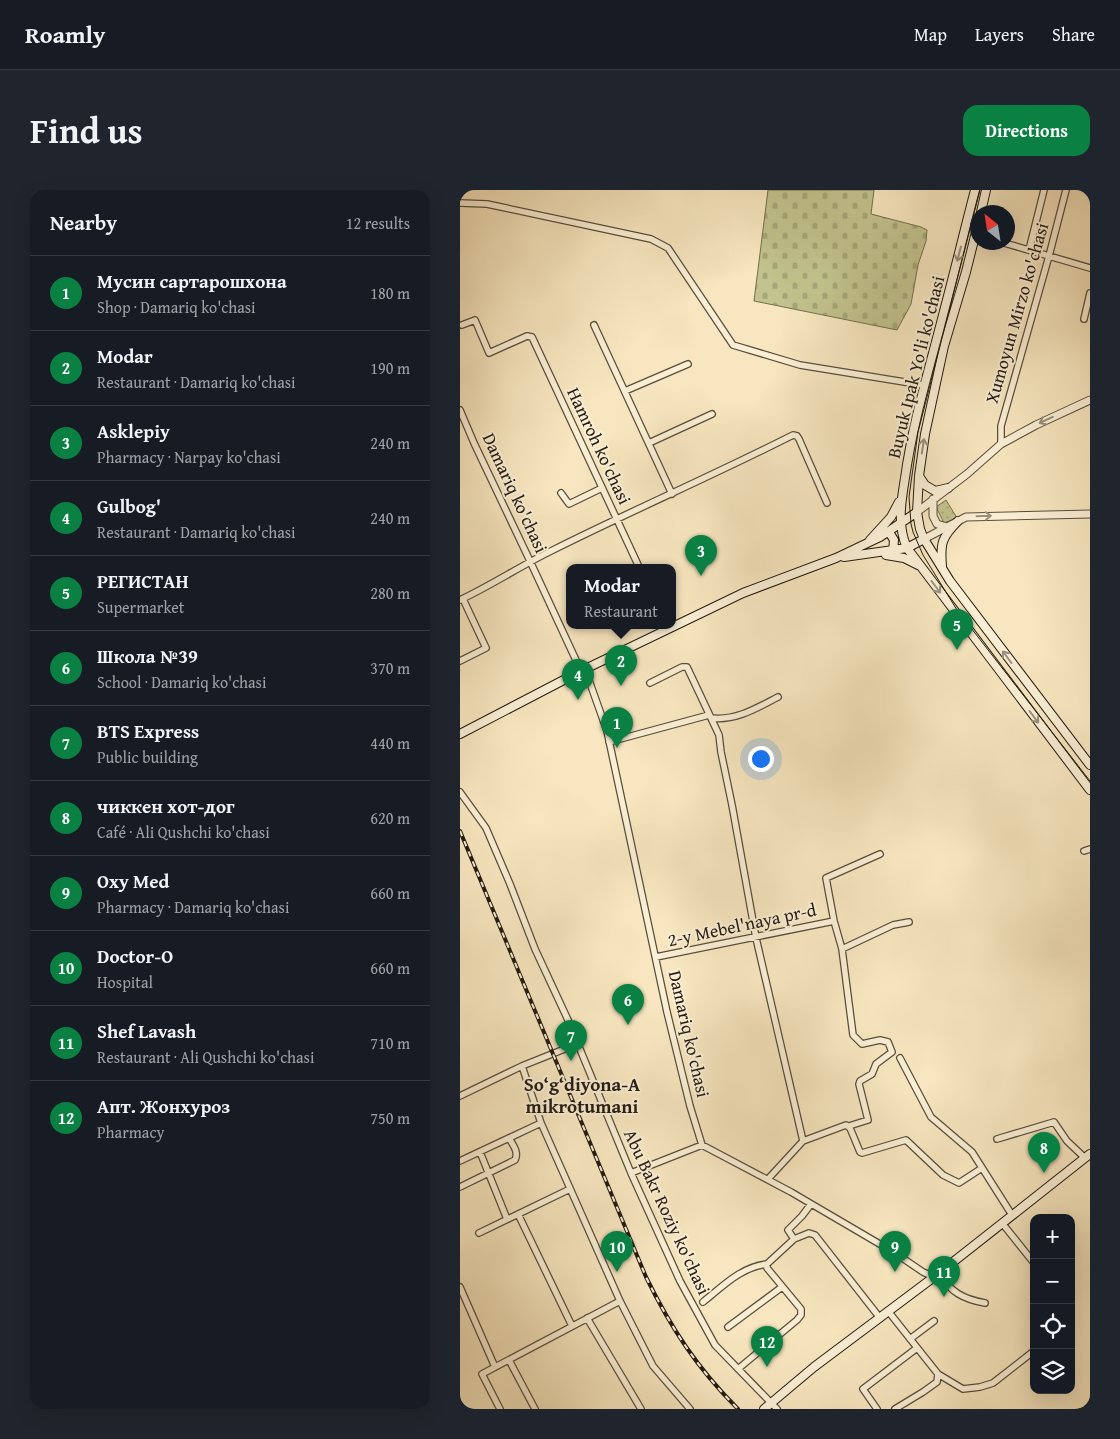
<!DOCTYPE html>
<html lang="en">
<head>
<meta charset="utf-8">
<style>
  :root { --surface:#171b24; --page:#20242c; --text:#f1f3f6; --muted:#9ea1a6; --line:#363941; --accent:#0b8043 }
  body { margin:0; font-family:"Gentium Book Plus",serif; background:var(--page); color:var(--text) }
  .controls { position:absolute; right:15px; bottom:15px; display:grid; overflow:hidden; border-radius:10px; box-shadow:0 5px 20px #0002 }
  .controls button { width:45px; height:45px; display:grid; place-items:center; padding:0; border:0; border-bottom:1px solid var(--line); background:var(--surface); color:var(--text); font:25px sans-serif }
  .compass { position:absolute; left:510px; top:15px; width:45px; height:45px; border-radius:50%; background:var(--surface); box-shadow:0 5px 20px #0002; rotate:330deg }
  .you { position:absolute; left:300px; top:568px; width:18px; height:18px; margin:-12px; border:4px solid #fff; border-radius:50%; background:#1a73e8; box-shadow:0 0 0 8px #1a73e833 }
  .badge { display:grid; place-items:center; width:32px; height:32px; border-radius:50%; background:var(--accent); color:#fff; font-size:16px; font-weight:700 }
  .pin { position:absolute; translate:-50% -41px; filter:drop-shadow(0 1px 2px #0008) }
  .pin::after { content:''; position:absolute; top:26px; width:18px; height:15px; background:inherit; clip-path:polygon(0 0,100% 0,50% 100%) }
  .popup { position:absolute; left:106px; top:374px; width:110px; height:65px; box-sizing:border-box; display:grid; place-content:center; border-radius:10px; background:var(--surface); filter:drop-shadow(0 1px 4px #0005); font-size:16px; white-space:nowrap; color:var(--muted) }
  .popup b { font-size:19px; color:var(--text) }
  .popup::after { content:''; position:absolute; left:50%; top:100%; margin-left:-10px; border:10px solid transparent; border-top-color:var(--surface) }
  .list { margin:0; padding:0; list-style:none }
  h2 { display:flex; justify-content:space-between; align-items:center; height:65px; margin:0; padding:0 20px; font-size:21px }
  h2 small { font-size:16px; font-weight:400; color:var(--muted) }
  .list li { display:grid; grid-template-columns:32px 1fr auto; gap:15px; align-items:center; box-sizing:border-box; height:75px; padding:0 20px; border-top:1px solid var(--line) }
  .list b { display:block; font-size:19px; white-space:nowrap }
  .list p { margin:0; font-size:16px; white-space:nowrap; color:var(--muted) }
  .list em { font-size:16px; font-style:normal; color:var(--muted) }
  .icon { flex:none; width:28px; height:28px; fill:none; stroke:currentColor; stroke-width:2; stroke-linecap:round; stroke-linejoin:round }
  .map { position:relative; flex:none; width:630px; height:1219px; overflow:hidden; border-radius:15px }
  header { display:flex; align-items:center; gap:30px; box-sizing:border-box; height:70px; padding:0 25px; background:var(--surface); border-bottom:1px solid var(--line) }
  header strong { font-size:24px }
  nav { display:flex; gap:28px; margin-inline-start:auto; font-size:18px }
  .intro { display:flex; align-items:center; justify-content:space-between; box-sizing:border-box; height:120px; padding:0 30px }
  h1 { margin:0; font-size:35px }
  .button { padding:12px 22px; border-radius:15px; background:var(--accent); color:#fff; font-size:18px; font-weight:700 }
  main { display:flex; gap:30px; padding:0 30px }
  aside { flex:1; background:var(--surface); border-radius:15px; box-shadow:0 5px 20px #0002 }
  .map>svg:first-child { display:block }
  .grass { fill:url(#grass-dots); stroke:#726f50 }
  .cemetery { fill:url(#cemetery-stones); stroke:#726f50 }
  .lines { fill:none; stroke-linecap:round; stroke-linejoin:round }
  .minor-casing { stroke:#584e3c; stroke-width:8 }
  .tertiary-casing { stroke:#584e3c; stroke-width:9 }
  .secondary-casing { stroke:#231b11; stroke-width:10 }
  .minor { stroke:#faefd5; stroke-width:5.5 }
  .tertiary { stroke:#faefd5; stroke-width:7 }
  .secondary { stroke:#faefd5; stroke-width:8 }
  .tram { stroke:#231b11; stroke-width:1 }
  .rail-casing { stroke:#231b11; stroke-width:4 }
  .rail { stroke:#faefd5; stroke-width:2; stroke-dasharray:5.5; stroke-linecap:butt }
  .oneway { stroke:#99907d }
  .labels { text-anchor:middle; stroke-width:4; stroke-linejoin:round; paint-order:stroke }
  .street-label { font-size:18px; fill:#231b11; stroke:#faefd5 }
  .neighbourhood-label { font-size:19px; font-weight:bold; fill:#231b11; stroke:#faefd5 }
</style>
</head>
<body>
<header>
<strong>Roamly</strong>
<nav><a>Map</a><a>Layers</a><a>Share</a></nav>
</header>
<div class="intro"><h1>Find us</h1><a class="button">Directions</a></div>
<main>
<aside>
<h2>Nearby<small>12 results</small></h2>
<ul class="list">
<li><span class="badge">1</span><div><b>Мусин сартарошхона</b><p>Shop · Damariq ko'chasi</p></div><em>180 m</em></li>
<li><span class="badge">2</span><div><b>Modar</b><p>Restaurant · Damariq ko'chasi</p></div><em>190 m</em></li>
<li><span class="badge">3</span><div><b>Asklepiy</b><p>Pharmacy · Narpay ko'chasi</p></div><em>240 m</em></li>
<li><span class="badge">4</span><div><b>Gulbog'</b><p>Restaurant · Damariq ko'chasi</p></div><em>240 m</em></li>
<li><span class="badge">5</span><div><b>РЕГИСТАН</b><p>Supermarket</p></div><em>280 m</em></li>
<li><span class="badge">6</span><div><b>Школа №39</b><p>School · Damariq ko'chasi</p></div><em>370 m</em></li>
<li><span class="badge">7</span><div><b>BTS Express</b><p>Public building</p></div><em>440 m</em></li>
<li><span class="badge">8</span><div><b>чиккен хот-дог</b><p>Café · Ali Qushchi ko'chasi</p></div><em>620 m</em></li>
<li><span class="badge">9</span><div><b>Oxy Med</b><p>Pharmacy · Damariq ko'chasi</p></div><em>660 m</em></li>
<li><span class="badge">10</span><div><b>Doctor-O</b><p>Hospital</p></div><em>660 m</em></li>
<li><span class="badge">11</span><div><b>Shef Lavash</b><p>Restaurant · Ali Qushchi ko'chasi</p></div><em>710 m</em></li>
<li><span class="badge">12</span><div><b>Апт. Жонхуроз</b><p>Pharmacy</p></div><em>750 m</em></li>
</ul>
</aside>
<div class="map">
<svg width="630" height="1219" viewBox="0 0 630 1219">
  <defs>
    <pattern id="grass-dots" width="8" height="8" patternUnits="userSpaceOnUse" patternTransform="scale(1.25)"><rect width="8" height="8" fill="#c2c38e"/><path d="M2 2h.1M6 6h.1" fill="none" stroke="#a6a779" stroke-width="1.8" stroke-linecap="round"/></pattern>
    <pattern id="cemetery-stones" width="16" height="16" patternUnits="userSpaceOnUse" patternTransform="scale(1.25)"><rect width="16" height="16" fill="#c2c38e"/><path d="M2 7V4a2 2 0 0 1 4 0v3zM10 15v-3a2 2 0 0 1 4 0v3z" fill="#a6a779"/></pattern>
  </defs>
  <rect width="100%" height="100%" fill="#f7e6bf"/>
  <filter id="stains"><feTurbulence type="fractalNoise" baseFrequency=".004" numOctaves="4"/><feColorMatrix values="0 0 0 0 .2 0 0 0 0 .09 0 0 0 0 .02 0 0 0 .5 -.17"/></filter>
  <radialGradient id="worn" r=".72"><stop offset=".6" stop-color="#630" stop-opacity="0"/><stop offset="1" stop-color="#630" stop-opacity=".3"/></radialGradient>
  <!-- grass -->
  <path class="grass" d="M486 310 497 328 484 333 476 317Z"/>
  <!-- cemetery -->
  <path class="cemetery" d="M308 0H414L411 24 461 37 467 40 466 51 458 75 451 114 437 140 294 111Z"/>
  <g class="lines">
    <defs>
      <path id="minor" d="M0 13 27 14 191 49 208 58 273 155 340 175 463 195
        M541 52 630 78
        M569 60 584 0
        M624 129 630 103
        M2 135 15 130 29 163 67 146 72 147 179 377
        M134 135 212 304
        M165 201 228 174
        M0 220 14 253 70 371 121 481
        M189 253 252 224
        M541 254V236L589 66 606 0
        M101 303 109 314 142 298
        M0 410C32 395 62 375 93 360 173 320 254 285 333 245L337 246 339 249 367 313
        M0 471 26 458 3 409
        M125 479 147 541 207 822 230 916 242 955 331 1002 435 1063 463 1082 474 1087
        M190 493 222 477H227L259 545 261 562 272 615 296 748 343 951 308 989
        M251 528C276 531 297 518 318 507
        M149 552 249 525
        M0 602 26 638 50 694 75 759 108 830 171 983 220 1091 255 1155 317 1219
        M624 661 630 659
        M382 759 433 735 449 732
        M196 767 374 731
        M440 868 471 927 512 962 552 1025
        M62 876 81 933 160 1111 193 1176 230 1219
        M0 906 62 876 117 854
        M389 936 408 930 399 894 400 891 412 884 416 874 432 862 428 852 420 850 402 854 393 845 382 759 374 731 366 688 420 664
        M537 949 594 932 607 951 625 968
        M343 951 386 935 390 938 400 962 402 963 446 950 483 985 499 993 522 978
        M20 962 47 1029
        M0 971 81 933
        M171 983 242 955
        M0 997 55 970C59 962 53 955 49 948
        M58 1024 112 1136
        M542 1033 574 1073
        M19 1043 110 999
        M334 1049 349 1043 355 1045 420 1128
        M478 1084C492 1102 502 1109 525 1113
        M0 1097 35 1177
        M243 1112C263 1096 281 1077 307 1074
        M428 1121 478 1184 503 1199 520 1197 533 1193 574 1161
        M127 1128 181 1219
        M268 1137 322 1097
        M450 1149 474 1131
        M49 1170 75 1219
        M278 1179 337 1130 341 1125V1119L307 1078V1074L333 1050 334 1049 328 1040 342 1026 351 1014
        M40 1219 22 1184 160 1111
        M417 1219 403 1199 457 1158
        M435 1219 463 1202 477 1192 478 1184"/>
      <path id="tertiary" d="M473 309V326L477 334 487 337
        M457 322 507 284 541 254 576 235 630 210
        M464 349 506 327 630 324"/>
      <path id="secondary" d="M515 0C504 42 494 84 483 125 469 180 453 231 445 288 441 312 437 335 447 358L630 600
        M521 22 526 0
        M518 34 506 82 484 156 465 244 459 286 457 322 460 339 464 349 490 391 630 575
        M459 286 465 295 475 301 488 298
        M429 342 434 350 433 361
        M410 350 431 327 439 312
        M426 365 444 368 458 375
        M384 367 447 358 464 349
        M482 376C480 353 482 347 498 331
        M0 544 121 481 283 403 376 368 420 347 457 322
        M304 1219 354 1177 474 1087 630 964"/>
    </defs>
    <!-- minor casing -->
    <use href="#minor" class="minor-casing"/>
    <!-- tertiary casing -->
    <use href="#tertiary" class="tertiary-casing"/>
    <!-- secondary casing -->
    <use href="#secondary" class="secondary-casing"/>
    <!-- minor -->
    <use href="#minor" class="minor"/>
    <!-- tertiary -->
    <use href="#tertiary" class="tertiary"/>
    <!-- secondary -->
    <use href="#secondary" class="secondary"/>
    <!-- tram -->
    <path class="tram" d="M520 0 458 242 449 307 451 334 453 342 463 365 497 420 630 591"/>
    <defs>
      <path id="rail" d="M0 641 186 1087C211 1138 237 1178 278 1219"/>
    </defs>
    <!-- rail casing -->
    <use href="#rail" class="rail-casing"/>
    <!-- rail -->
    <use href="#rail" class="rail"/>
  </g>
  <!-- one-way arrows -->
  <defs><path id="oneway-shaft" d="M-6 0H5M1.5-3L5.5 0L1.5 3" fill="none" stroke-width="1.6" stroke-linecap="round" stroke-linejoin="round" transform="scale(1.25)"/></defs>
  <g class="oneway">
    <use href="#oneway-shaft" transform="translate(499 64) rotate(104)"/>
    <use href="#oneway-shaft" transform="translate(586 230) rotate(155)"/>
    <use href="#oneway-shaft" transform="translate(463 256) rotate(-81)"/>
    <use href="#oneway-shaft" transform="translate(524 326) rotate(-2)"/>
    <use href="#oneway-shaft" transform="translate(476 397) rotate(53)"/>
    <use href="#oneway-shaft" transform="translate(547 467) rotate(-127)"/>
    <use href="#oneway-shaft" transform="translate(574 527) rotate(53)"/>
  </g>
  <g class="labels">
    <!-- street labels -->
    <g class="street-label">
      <text transform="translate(557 123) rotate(-74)" y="6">Xumoyun Mirzo ko'chasi</text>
      <text transform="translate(456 177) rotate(-76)" y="6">Buyuk Ipak Yo'li ko'chasi</text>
      <text transform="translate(139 256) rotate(65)" y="6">Hamroh ko'chasi</text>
      <text transform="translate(55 303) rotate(65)" y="6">Damariq ko'chasi</text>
      <text transform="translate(282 735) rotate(-12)" y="6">2-y Mebel'naya pr-d</text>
      <text transform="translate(229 844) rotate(77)" y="6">Damariq ko'chasi</text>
      <text transform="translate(207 1022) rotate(65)" y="6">Abu Bakr Roziy ko'chasi</text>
    </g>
    <!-- neighbourhood labels -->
    <g class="neighbourhood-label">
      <text x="122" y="901">So‘g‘diyona-А<tspan x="122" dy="22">mikrotumani</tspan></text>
    </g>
  </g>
  <rect width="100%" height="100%" filter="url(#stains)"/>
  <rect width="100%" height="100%" fill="url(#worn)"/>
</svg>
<div class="controls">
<button>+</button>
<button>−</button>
<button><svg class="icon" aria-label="locate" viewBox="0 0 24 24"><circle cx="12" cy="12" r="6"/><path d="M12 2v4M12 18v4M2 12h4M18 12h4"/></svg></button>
<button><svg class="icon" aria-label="layers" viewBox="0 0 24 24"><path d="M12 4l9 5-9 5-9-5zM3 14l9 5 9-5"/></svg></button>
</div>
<svg class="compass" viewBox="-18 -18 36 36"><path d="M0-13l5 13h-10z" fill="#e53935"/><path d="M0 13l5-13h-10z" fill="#9ea1a6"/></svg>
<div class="you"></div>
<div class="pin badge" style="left:157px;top:558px">1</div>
<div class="pin badge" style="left:161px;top:496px">2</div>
<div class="popup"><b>Modar</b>Restaurant</div>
<div class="pin badge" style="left:241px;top:386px">3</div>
<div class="pin badge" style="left:118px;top:510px">4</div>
<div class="pin badge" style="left:497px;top:460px">5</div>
<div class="pin badge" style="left:168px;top:835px">6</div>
<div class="pin badge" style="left:111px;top:871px">7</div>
<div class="pin badge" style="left:584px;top:983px">8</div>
<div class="pin badge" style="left:435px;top:1082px">9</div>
<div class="pin badge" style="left:157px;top:1082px">10</div>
<div class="pin badge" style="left:484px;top:1107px">11</div>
<div class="pin badge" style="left:307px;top:1177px">12</div>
</div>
</main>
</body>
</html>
